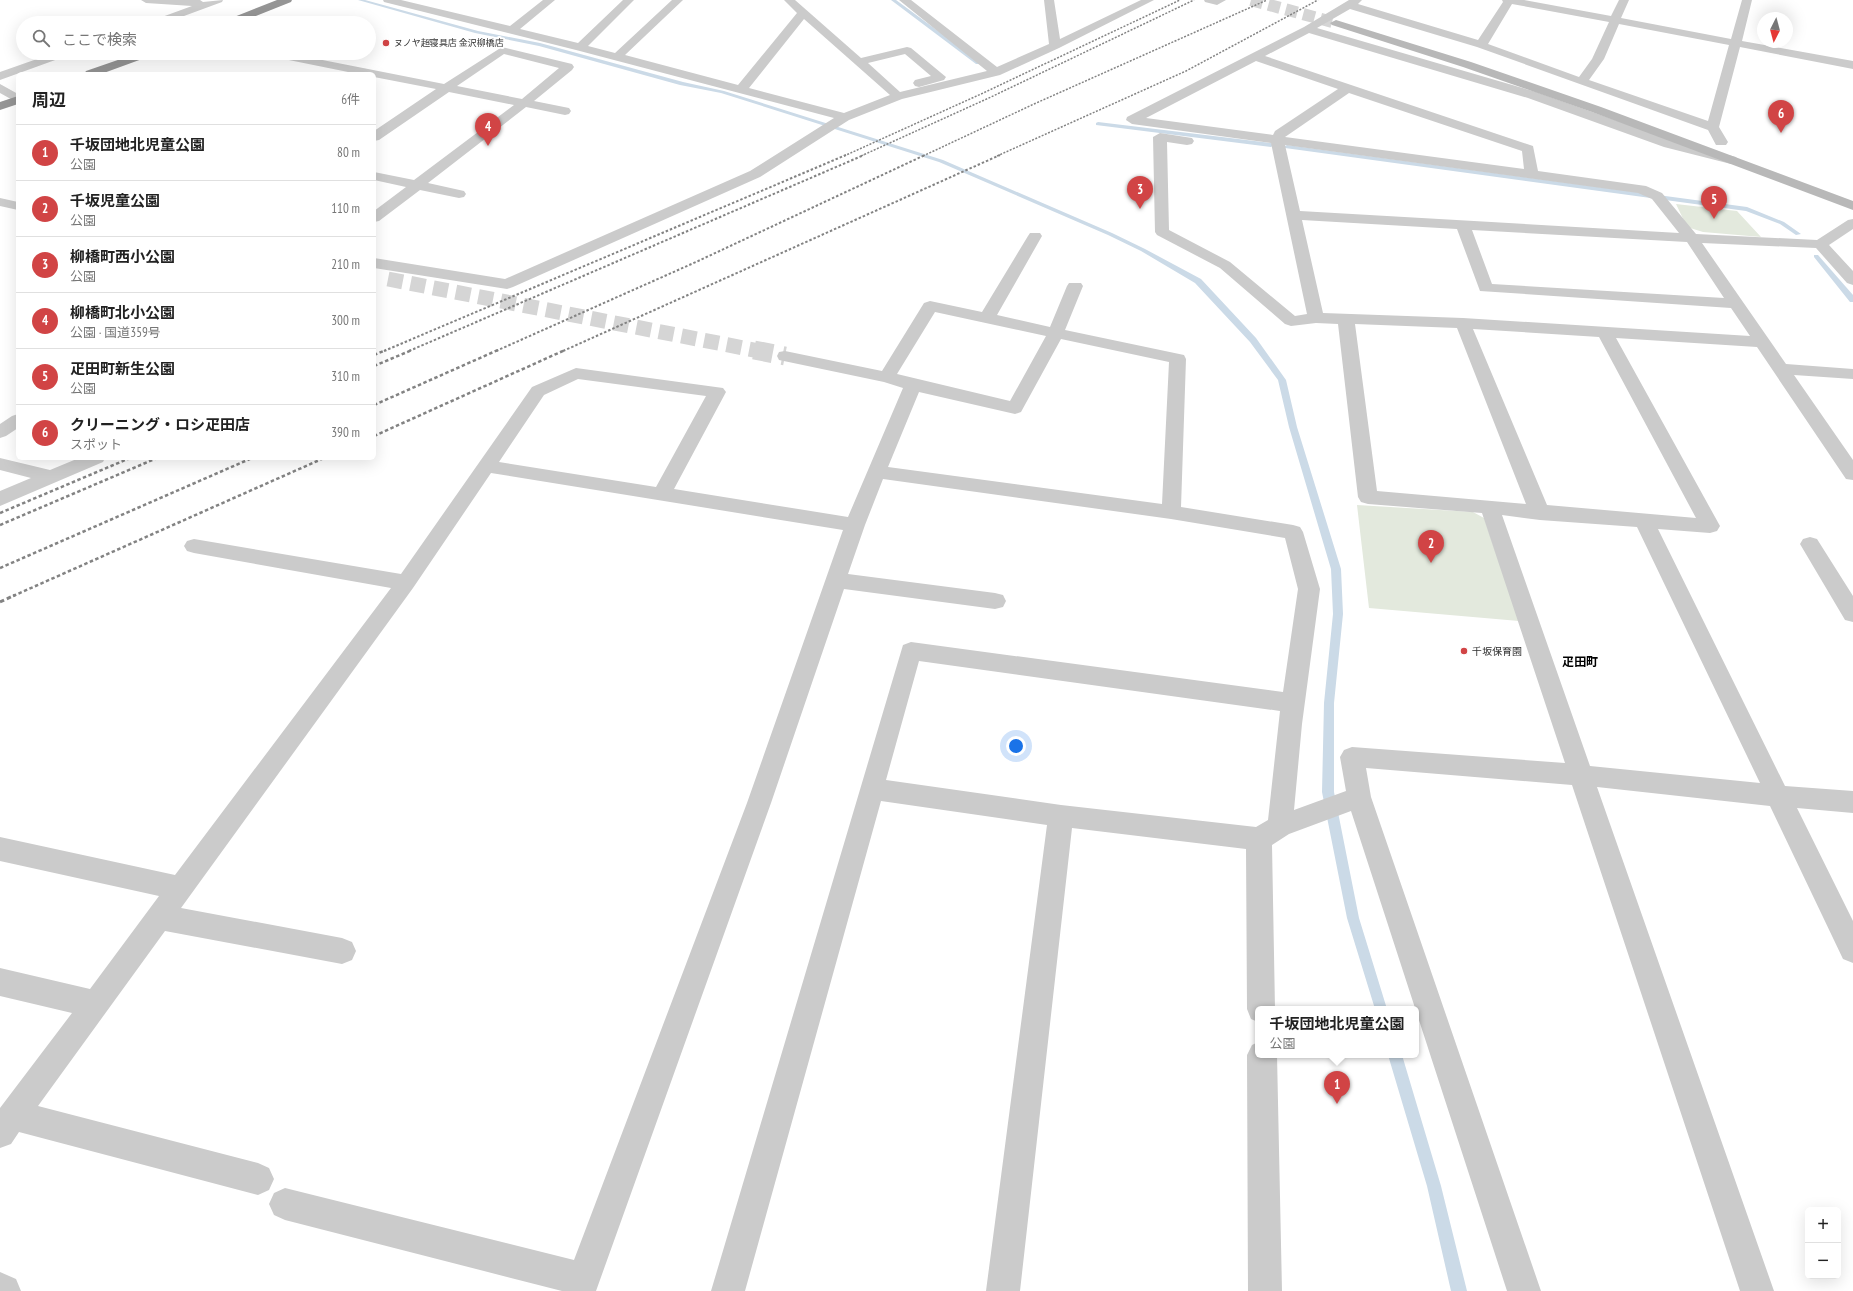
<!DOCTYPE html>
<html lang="ja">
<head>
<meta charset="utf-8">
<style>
  :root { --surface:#fff; --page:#f2f2f2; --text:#222; --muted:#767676; --line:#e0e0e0; --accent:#d14445 }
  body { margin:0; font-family:"PT Sans Narrow","Noto Sans JP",sans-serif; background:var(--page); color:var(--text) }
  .controls { position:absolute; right:12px; bottom:12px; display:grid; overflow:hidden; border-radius:6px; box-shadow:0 4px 16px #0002 }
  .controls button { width:36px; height:36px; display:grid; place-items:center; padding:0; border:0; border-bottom:1px solid var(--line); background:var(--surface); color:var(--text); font:20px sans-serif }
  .compass { position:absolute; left:1757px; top:12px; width:36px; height:36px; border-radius:50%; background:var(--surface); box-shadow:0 4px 16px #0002; rotate:186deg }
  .you { position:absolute; left:1016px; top:746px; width:14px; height:14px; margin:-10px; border:3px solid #fff; border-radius:50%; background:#1a73e8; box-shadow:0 0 0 6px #1a73e833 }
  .badge { display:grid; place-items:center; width:26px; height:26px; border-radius:50%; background:var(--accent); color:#fff; font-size:13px; font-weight:700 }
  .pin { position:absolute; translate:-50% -33px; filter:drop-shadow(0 1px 2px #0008) }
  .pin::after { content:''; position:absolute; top:21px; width:14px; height:12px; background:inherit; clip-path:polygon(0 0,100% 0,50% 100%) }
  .popup { position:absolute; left:1255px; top:1006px; width:164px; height:52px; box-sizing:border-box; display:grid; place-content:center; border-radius:6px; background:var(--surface); filter:drop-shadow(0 1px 3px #0005); font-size:13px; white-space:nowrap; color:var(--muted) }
  .popup b { font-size:15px; color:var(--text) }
  .popup::after { content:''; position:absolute; left:50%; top:100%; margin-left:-8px; border:8px solid transparent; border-top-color:var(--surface) }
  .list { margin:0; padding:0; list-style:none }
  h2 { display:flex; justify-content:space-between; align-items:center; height:52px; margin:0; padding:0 16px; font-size:17px }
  h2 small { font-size:13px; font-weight:400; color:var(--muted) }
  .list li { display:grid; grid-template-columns:26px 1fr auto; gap:12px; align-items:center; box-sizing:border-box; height:56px; padding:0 16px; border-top:1px solid var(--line) }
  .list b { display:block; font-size:15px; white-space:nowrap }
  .list p { margin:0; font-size:13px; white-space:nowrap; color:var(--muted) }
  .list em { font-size:13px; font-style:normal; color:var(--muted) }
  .icon { flex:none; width:22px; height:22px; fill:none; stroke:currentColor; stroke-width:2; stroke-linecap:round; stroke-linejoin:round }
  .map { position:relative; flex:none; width:1853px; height:1291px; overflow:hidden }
  .search { position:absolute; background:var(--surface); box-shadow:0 4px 16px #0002; left:16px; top:16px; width:360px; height:44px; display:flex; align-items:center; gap:10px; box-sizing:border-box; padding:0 14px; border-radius:22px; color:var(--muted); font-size:15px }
  .panel { position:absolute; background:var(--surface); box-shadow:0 4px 16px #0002; left:16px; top:72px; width:360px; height:388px; border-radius:6px }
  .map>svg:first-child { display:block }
  .green { fill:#e3e9dd }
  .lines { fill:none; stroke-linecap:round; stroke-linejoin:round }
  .stream { fill:#cbdae7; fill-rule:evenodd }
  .street-tunnel-far1 { stroke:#d5d5d5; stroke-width:15; stroke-dasharray:15 8; stroke-linecap:butt }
  .street-tunnel { stroke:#d5d5d5; stroke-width:19; stroke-dasharray:19 10; stroke-linecap:butt }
  .secondary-tunnel { stroke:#d5d5d5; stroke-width:12; stroke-dasharray:12 6; stroke-linecap:butt }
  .street { fill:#cbcbcb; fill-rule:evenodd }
  .secondary { fill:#b8b8b8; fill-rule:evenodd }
  .highway { fill:#959595; fill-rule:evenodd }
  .rail-far3 { stroke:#838383; stroke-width:1.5; stroke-dasharray:2 1.5; stroke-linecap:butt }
  .rail-far2 { stroke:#838383; stroke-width:2; stroke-dasharray:2.5 2; stroke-linecap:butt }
  .rail-far1 { stroke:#838383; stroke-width:2.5; stroke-dasharray:3.5 2.5; stroke-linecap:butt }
  .rail { stroke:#838383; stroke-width:3; stroke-dasharray:4.5 3; stroke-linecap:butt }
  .poi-dot { fill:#d14445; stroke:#fff; stroke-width:1.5 }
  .labels { text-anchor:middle; stroke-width:4; stroke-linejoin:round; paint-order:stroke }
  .far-poi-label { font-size:9px; fill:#2e2e2e; stroke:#fff; text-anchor:start }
  .poi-label { font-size:10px; fill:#2e2e2e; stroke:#fff; text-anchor:start }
  .quarter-label { font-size:12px; font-weight:bold; fill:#000; stroke:#fff }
</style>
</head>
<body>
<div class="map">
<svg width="1853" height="1291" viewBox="0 0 1853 1291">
  <rect width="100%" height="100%" fill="#fff"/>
  <!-- green -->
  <path class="green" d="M1676 204 1737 211 1761 237 1703 232 1687 227Z
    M1357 505 1473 512 1484 518 1519 621 1369 608Z"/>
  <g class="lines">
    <!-- stream -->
    <path class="stream" d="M358 0H365L478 31 540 43 683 82 724 91 943 160 1112 233 1145 249 1201 279 1256 338 1286 380 1297 427 1341 569 1343 614 1334 703V792L1359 918 1387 1009H1375L1347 918 1322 792 1324 703 1333 614 1331 569 1289 427 1278 380 1250 342 1195 283 1141 251 1108 235 939 162 721 93 680 85 539 46 475 33Z
      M891 0H896L980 62V64H976Z
      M1098 122 1271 143 1274 145 1271 147 1096 125V123Z
      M1287 145 1747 207 1784 222 1801 234 1796 235 1780 224 1746 211 1285 148V146Z
      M1814 255H1818L1853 295V302H1850L1814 257Z
      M1388 1055H1402L1441 1186 1467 1291H1451L1427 1186Z"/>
    <!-- street-tunnel-far1 -->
    <path class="street-tunnel-far1" d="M388 279 759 351"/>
    <!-- street-tunnel -->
    <path class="street-tunnel" d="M754 350 785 356"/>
    <!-- secondary-tunnel -->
    <path class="secondary-tunnel" d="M1251 0 1336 23"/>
    <!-- street -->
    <path class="street" d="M141 0H200L203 2 223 0 222 2 165 23H149L151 21 192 6 146 3Z
      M383 0H401L510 26 543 0H555L520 29 578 43 623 0H634L588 46 615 53 672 0H683L625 55 738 85 797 13 784 0H795L861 58 907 47 911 48 946 77 944 80 919 87 915 86 913 83 915 80 931 76 905 54 868 63 900 92 987 71 899 0H911L997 67 1049 44 1044 0H1054L1060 39 1141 0H1154L1059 48 1000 75 902 99 849 120 760 177 513 287 507 289 374 268V258L505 279 750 171 834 118 576 50 384 2ZM804 19 890 95 844 113 749 88Z
      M1204 0H1226L1217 5 1205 2Z
      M1349 0H1362L1358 4 1478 40 1503 2 1502 0H1524L1611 16 1619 0H1629L1621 18 1731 39 1742 0H1752L1742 41 1853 61V69L1740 47 1719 127 1728 142 1726 145H1716L1708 130 1477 47 1350 9 1317 28 1536 92 1674 141 1736 157 1738 160 1736 163 1731 164 1664 147 1528 98 1309 33 1265 56 1533 146 1538 171 1646 186 1662 193 1696 234 1817 240 1848 220 1853 219V229L1829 245 1853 271V285L1847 283 1816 248 1702 243 1786 364 1853 369V379L1794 375 1853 460V480L1846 479 1757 347 1616 338 1720 526 1717 531 1710 533 1658 529 1785 786 1853 791V813L1797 808 1853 921V963L1843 959 1770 806 1597 787 1774 1291H1740L1572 785 1366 768 1371 797 1541 1291H1507L1351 811 1289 834 1272 845 1275 1009H1258V1022L1251 1019 1247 1009 1246 849 1072 828 1020 1291H986L1047 825 881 801 745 1291H711L903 645 911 642 1283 692 1298 589 1285 538 1171 519 883 479 865 525 848 574 995 593 1003 595 1006 601 1003 607 995 609 844 589 771 803 596 1291H562L285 1220 274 1215 269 1204 274 1193 285 1188 574 1260 747 803 843 530 491 473 413 588 181 908 342 938 352 942 356 951 352 960 342 964 165 931 38 1106 258 1163 269 1168 274 1179 269 1190 258 1195 19 1132 11 1144 0 1148V1108L72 1013 0 996V968L90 989 159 896 0 861V837L175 875 391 588 194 553 187 551 184 546 187 541 194 539 401 574 532 387 576 368 723 388 726 392 674 489 848 517 903 388 884 382 779 360 777 356 779 352 785 351 882 371 924 303 930 301 982 312 1028 236 1030 233H1040L1042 236 997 315 1050 327 1067 286 1069 283H1081L1083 286 1065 330 1184 355 1186 359 1181 507 1293 525 1300 527 1303 532 1320 589 1302 724 1294 810 1346 791 1340 757 1344 750 1352 747 1565 763 1482 513 1368 504 1361 502 1358 497 1338 324 1316 323 1291 326 1285 324 1220 268 1157 235 1155 232 1153 137 1160 133 1192 138 1194 141 1192 144 1187 145 1167 142 1169 230 1230 262 1295 316 1307 314 1271 143 1132 124 1126 120 1127 117 1304 27ZM1512 4 1609 22 1592 59 1579 77 1488 44ZM1619 24 1729 45 1708 121 1589 80 1604 59ZM1256 61 1338 89 1275 131 1273 135 1146 118ZM1349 93 1522 151 1524 169 1285 137ZM1285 145 1638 193 1652 199 1679 233 1300 211ZM1302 220 1457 229 1480 291 1731 308 1750 336 1463 318 1323 313ZM1472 230 1687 242 1724 298 1492 284ZM935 312 1046 336 1010 401 897 374ZM1355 324 1457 328 1526 504 1377 491ZM1473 329 1599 337 1696 518 1547 505ZM1061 339 1169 362 1162 504 888 467 919 392 1015 414 1021 412ZM578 379 706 396 656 487 499 462 544 395ZM1502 515 1540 520 1637 527 1760 783 1590 766ZM919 661 1280 711 1268 820 1256 827 1061 805 886 780Z
      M502 47 572 64 574 67 572 70 534 101 569 108 571 111 569 114 565 115 526 107 428 183 464 191 466 194 464 197 459 198 420 190 379 221 374 222V211L406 187 374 180V172L414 180 514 105 449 92 379 140 374 141V131L436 89 374 77V74H358L269 56 263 53H287L444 84ZM504 54 559 68 522 99 457 86Z
      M54 53H71L69 55 0 80V72Z
      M0 84 18 94V103L0 93Z
      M0 198 18 202V210L0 206Z
      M18 414V428L6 436 0 438V424L12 416Z
      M0 458 50 470 79 458H105L103 462 0 506V491L31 478 0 470Z
      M1810 537 1817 539 1853 596V622L1845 620 1800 544 1803 539Z
      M1258 1042V1055H1277L1282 1291H1248L1247 1055 1252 1045Z
      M0 1272 16 1279 21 1291H0Z"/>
    <!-- secondary -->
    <path class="secondary" d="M1336 20 1471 62 1601 107 1853 201V210L1592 112 1463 67 1332 25 1330 23Z"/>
    <!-- highway -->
    <path class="highway" d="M277 0H292L291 2 238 23H222L224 21Z
      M138 53H155L153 55 101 74H84L86 71Z
      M18 96V104L0 110V102Z"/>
    <!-- rail-far3 -->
    <path class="rail-far3" d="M844 156 981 94 1180 0
      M861 156 991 97 1194 0
      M923 156 1034 104 1267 0
      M997 156 1186 71 1318 0"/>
    <!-- rail-far2 -->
    <path class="rail-far2" d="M384 351 846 155
      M409 351 864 155
      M496 351 696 262 925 155
      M563 351 1000 155"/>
    <!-- rail-far1 -->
    <path class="rail-far1" d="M374 355 386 350
      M374 366 412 350
      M374 405 498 350
      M374 436 565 350
      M0 513 130 458
      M0 525 157 458
      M0 568 252 458
      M13 596 324 458"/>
    <!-- rail -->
    <path class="rail" d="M0 602 15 595"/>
  </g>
  <!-- markers -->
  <g class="poi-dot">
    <circle cx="386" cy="43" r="4"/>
    <circle cx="1464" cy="651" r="4"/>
  </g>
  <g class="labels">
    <!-- far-poi labels -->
    <g class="far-poi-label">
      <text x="394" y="46">ヌノヤ超寝具店 金沢柳橋店</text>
    </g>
    <!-- poi labels -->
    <g class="poi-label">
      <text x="1472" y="655">千坂保育園</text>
    </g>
    <!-- quarter labels -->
    <g class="quarter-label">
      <text x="1580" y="666">疋田町</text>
    </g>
  </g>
</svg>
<div class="controls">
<button>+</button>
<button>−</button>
</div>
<svg class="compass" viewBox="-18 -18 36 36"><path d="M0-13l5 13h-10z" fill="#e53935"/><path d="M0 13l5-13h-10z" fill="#767676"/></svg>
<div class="you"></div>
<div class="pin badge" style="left:1337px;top:1104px">1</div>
<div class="popup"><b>千坂団地北児童公園</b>公園</div>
<div class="pin badge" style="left:1431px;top:563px">2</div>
<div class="pin badge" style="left:1140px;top:209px">3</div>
<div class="pin badge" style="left:488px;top:146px">4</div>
<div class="pin badge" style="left:1714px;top:219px">5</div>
<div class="pin badge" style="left:1781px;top:133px">6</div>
<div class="search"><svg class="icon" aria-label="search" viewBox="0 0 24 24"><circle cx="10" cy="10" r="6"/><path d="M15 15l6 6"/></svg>ここで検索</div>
<section class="panel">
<h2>周辺<small>6件</small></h2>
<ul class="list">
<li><span class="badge">1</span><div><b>千坂団地北児童公園</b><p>公園</p></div><em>80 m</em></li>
<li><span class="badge">2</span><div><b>千坂児童公園</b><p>公園</p></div><em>110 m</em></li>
<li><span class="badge">3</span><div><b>柳橋町西小公園</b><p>公園</p></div><em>210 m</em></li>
<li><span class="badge">4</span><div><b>柳橋町北小公園</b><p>公園 · 国道359号</p></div><em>300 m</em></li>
<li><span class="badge">5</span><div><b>疋田町新生公園</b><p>公園</p></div><em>310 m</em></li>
<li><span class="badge">6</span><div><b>クリーニング・ロシ疋田店</b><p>スポット</p></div><em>390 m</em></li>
</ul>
</section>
</div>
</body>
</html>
